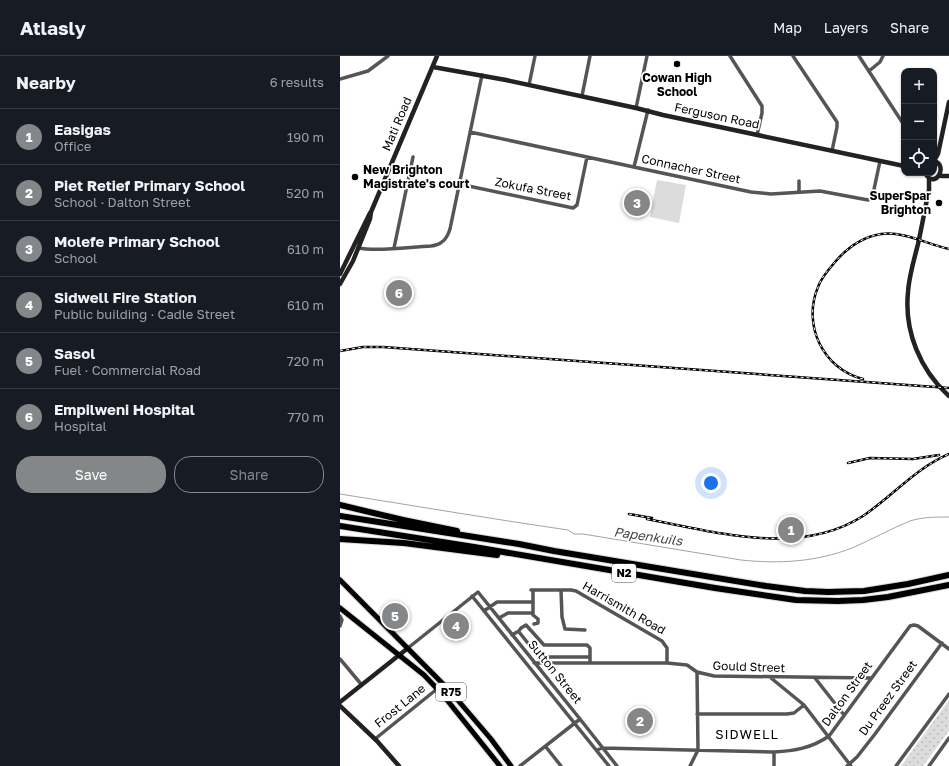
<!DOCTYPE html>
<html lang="en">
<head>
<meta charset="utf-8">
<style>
  :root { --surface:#171b24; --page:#242831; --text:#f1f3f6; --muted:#9ea1a6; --line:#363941; --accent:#858687 }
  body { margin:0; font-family:"Golos Text",sans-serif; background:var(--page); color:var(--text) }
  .controls { position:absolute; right:12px; top:12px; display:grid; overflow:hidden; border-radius:8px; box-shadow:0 1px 3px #0004 }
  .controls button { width:36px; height:36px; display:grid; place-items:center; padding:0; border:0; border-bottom:1px solid var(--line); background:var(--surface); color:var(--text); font:20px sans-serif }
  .you { position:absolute; left:371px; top:427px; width:14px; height:14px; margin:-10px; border:3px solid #fff; border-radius:50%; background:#1a73e8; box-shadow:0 0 0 6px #1a73e833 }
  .badge { display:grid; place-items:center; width:26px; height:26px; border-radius:50%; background:var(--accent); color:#fff; font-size:13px; font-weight:700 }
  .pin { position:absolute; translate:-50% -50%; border:2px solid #fff; box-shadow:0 1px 4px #0006 }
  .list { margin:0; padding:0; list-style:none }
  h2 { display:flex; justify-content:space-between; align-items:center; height:52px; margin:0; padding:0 16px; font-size:17px }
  h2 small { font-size:13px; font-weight:400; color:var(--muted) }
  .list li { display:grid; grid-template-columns:26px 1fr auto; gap:12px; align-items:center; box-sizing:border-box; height:56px; padding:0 16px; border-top:1px solid var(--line) }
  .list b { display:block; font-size:15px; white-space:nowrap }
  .list p { margin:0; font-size:13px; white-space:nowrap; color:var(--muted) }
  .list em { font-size:13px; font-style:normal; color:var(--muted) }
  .actions { display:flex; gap:8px; padding:12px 16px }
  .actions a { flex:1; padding:9px 0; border:1px solid var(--accent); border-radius:16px; text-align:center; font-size:14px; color:var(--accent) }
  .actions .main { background:var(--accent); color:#fff }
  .icon { flex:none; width:22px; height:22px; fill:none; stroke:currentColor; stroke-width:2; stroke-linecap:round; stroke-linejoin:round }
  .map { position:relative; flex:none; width:609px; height:710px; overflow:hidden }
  header { display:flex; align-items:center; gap:24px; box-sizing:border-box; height:56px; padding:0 20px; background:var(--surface); border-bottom:1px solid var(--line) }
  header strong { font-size:19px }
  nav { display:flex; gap:22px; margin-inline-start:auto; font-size:14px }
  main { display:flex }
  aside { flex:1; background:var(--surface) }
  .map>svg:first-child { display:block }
  .grass { fill:url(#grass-dots) }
  .pitch { fill:#dcdcdc }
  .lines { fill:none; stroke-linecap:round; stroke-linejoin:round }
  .stream { stroke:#a3a3a3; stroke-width:1 }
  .primary-casing { stroke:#dbdbdb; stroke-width:7 }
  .highway-casing { stroke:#dbdbdb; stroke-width:8 }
  .street { stroke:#555; stroke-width:3.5 }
  .secondary { stroke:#222; stroke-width:4.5 }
  .primary { stroke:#000; stroke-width:5 }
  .highway { stroke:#000; stroke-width:6 }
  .rail-casing { stroke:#000; stroke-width:2.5 }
  .rail { stroke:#fff; stroke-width:1; stroke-dasharray:3; stroke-linecap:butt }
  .poi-dot { fill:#000; stroke:#fff; stroke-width:1.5 }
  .labels { text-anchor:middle; stroke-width:3.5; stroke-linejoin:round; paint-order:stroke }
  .shield { fill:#fff; stroke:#4c4c4c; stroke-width:1 }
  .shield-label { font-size:11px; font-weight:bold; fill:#000 }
  .poi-label { font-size:12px; font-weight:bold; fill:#000; stroke:#fff }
  .street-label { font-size:12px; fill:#000; stroke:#fff }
  .water-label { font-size:13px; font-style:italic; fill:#444; stroke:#fff }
  .neighbourhood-label { font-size:13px; letter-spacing:1px; fill:#000; stroke:#fff }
</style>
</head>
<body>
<header>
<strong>Atlasly</strong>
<nav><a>Map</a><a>Layers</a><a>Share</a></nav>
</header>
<main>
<aside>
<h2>Nearby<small>6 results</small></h2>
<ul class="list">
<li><span class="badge">1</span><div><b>Easigas</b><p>Office</p></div><em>190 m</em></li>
<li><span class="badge">2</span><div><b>Piet Retief Primary School</b><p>School · Dalton Street</p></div><em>520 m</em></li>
<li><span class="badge">3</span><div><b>Molefe Primary School</b><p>School</p></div><em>610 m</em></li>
<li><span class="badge">4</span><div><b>Sidwell Fire Station</b><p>Public building · Cadle Street</p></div><em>610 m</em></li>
<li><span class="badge">5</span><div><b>Sasol</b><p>Fuel · Commercial Road</p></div><em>720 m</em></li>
<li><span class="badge">6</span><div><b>Empilweni Hospital</b><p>Hospital</p></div><em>770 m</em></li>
</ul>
<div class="actions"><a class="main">Save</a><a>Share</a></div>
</aside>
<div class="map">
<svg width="609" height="710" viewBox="0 0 609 710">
  <defs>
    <pattern id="grass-dots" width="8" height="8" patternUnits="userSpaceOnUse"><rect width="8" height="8" fill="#dcdcdc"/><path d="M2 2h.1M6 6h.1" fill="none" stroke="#bbb" stroke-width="1.8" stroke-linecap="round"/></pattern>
  </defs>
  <rect width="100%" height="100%" fill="#fff"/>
  <!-- grass -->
  <path class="grass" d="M609 644V675L583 710H561Z"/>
  <!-- pitch -->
  <path class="pitch" d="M317 124 346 129 339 167 310 161Z"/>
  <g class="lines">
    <!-- stream -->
    <path class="stream" d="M0 438C76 450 152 463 228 474L234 478H243L401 504C439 508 476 506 512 492 531 484 550 473 570 465 582 461 596 461 609 461"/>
    <defs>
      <path id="primary" d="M0 524 110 635 151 683 171 710
        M0 552 84 619 103 639 160 710"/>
      <path id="highway" d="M0 449 63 464 117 475
        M0 460 179 488 214 495 426 530 465 535 488 536 524 535 568 528 609 519
        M0 470 134 491 375 532 456 544 498 545 523 544 548 541 609 529
        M0 483 64 487 157 499"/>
    </defs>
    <!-- primary casing -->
    <use href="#primary" class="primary-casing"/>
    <!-- highway casing -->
    <use href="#highway" class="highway-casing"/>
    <!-- street -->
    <path class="street" d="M390 0 422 50V57L417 79
      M453 0 497 66V71L492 95
      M519 0 564 69
      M529 15 540 6 543 0
      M0 23 28 15 48 0
      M189 29 195 0
      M242 40 250 0
      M296 52 307 0
      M130 76 411 136 431 138 480 135 528 144 532 141 533 138 540 105
      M294 111 308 54
      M459 125V136
      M119 128 233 152 237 149 247 101
      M18 192C39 196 69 191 91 190 102 189 107 183 110 173L142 19
      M54 192 73 101
      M191 534H231L236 535 322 585 327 592V607
      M193 534V559L198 563V567L194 568
      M221 534 222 561 225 573 245 574
      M132 540 269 710
      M144 555 157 546H193
      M0 560 2 564 0 570
      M159 562 168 557H192
      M178 576 181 572 186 569 204 589H247L250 592V607
      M172 579 177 576H179L195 596 202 601H249
      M68 592 138 536 240 663 277 710
      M0 603 21 628
      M194 607H327L347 609 357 616 374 620 531 622
      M431 622 464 649 511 710
      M475 622 504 659
      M357 658H447L454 657 464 649
      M35 683 97 633
      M206 691 221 710
      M257 694 262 692 434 696C454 695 472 692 489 680L570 570 574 569 578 570 609 593
      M180 710 240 663
      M350 710 358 694 357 616
      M434 710V696
      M507 710 517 701 535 678 602 587
      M556 710 609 638
      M589 710 609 682"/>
    <!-- secondary -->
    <path class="secondary" d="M93 11 166 24 296 52 323 59 564 110
      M594 105 598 98 609 46
      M585 117C595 135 609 109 594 105
      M601 120H609
      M589 122V134C585 152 582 170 578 188 574 204 569 220 568 236 564 275 580 314 609 340
      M0 218 30 157
      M0 228 13 205 30 163 31 156 97 0
      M0 646 68 592
      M0 650 37 685 59 710"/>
    <!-- primary -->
    <use href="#primary" class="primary"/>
    <!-- highway -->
    <use href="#highway" class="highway"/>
    <defs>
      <path id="rail" d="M0 295 23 291H43L609 332
        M523 323C483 313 462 269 478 231 481 222 488 214 495 206 507 192 522 181 541 178 565 175 586 188 609 193
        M508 407 530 402 573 403 599 399
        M289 458 312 462
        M307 463C376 476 459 501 523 460 554 439 573 414 609 398"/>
    </defs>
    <!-- rail casing -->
    <use href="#rail" class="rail-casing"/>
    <!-- rail -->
    <use href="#rail" class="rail"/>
  </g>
  <!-- markers -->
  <g class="poi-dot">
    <circle cx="337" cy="8" r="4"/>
    <circle cx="15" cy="121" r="4"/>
    <circle cx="599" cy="147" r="4"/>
  </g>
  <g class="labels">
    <!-- shield labels -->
    <g class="shield">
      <rect x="272" y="508" width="24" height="18" rx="3"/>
      <rect x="96" y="627" width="30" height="18" rx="3"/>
    </g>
    <g class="shield-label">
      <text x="284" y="521">N2</text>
      <text x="111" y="640">R75</text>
    </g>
    <!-- poi labels -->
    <g class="poi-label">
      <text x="337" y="26">Cowan High<tspan x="337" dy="14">School</tspan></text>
      <text x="23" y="118" text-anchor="start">New Brighton<tspan x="23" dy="14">Magistrate's court</tspan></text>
      <text x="591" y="144" text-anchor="end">SuperSpar<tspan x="591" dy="14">Brighton</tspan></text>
    </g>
    <!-- street labels -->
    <g class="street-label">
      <text transform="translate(377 60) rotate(12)" y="4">Ferguson Road</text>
      <text transform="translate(57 68) rotate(-67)" y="4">Mati Road</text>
      <text transform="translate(351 113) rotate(12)" y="4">Connacher Street</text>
      <text transform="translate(193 133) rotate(11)" y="4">Zokufa Street</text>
      <text transform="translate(284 552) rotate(30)" y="4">Harrismith Road</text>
      <text transform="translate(409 611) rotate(2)" y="4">Gould Street</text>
      <text transform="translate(215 616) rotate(51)" y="4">Sutton Street</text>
      <text transform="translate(507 638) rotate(-54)" y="4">Dalton Street</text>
      <text transform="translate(548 642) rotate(-54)" y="4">Du Preez Street</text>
      <text transform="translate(60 650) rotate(-39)" y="4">Frost Lane</text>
    </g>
    <!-- water labels -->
    <g class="water-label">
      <text transform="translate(308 480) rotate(8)" y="5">Papenkuils</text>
    </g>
    <!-- neighbourhood labels -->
    <g class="neighbourhood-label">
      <text x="407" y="683">SIDWELL</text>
    </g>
  </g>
</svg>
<div class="controls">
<button>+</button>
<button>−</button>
<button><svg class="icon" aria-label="locate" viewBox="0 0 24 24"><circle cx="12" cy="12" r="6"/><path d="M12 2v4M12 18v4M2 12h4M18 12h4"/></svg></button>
</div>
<div class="you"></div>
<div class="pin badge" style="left:451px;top:474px">1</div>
<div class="pin badge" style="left:300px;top:665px">2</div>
<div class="pin badge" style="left:297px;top:147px">3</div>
<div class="pin badge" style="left:116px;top:570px">4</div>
<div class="pin badge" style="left:55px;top:560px">5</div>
<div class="pin badge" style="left:59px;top:237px">6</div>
</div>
</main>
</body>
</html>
